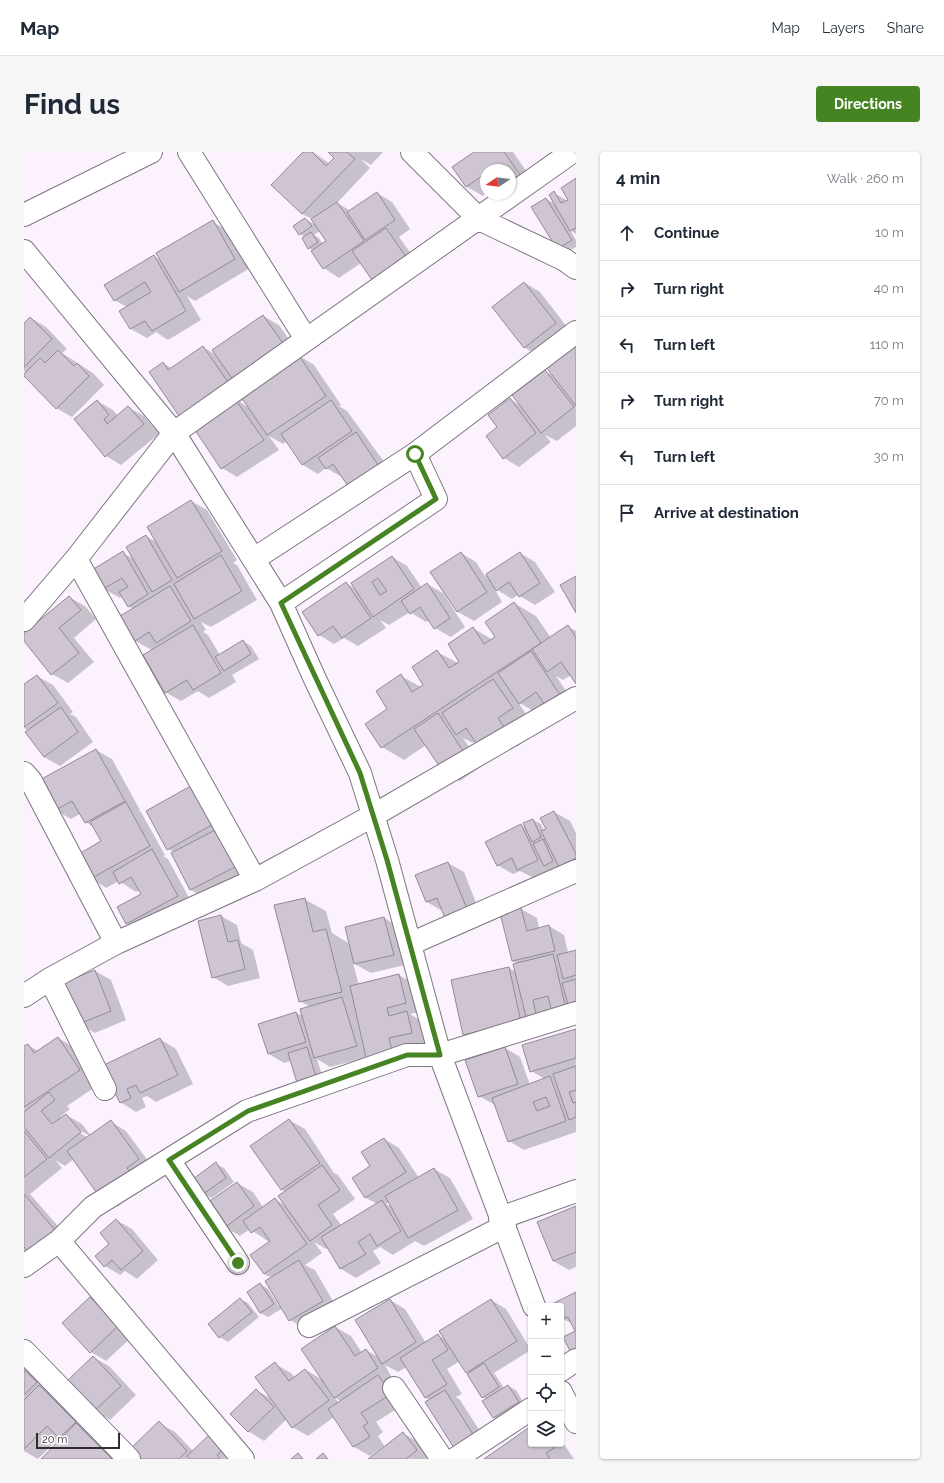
<!DOCTYPE html>
<html lang="en">
<head>
<meta charset="utf-8">
<style>
  :root { --surface:#fff; --page:#f6f6f7; --text:#1f2937; --muted:#747a83; --line:#e0e1e3; --accent:#468322 }
  body { margin:0; font-family:Raleway,sans-serif; background:var(--page); color:var(--text) }
  .controls { position:absolute; right:12px; bottom:12px; display:grid; overflow:hidden; border-radius:4px; box-shadow:0 1px 3px #0004 }
  .controls button { width:36px; height:36px; display:grid; place-items:center; padding:0; border:0; border-bottom:1px solid var(--line); background:var(--surface); color:var(--text); font:20px sans-serif }
  .compass { position:absolute; left:456px; top:12px; width:36px; height:36px; border-radius:50%; background:var(--surface); box-shadow:0 1px 3px #0004; rotate:257deg }
  .scale { position:absolute; left:12px; bottom:10px; width:84px; box-sizing:border-box; padding-left:4px; border:2px solid #302c31; border-top:0; font-size:11px; line-height:14px; white-space:nowrap; color:#302c31; -webkit-text-stroke:3px #fff; paint-order:stroke }
  .stop { position:absolute; width:12px; height:12px; margin:-9px; border:3px solid #468322; border-radius:50%; background:#fff }
  .stop.end { background:#468322; border-color:#fff; box-shadow:0 1px 4px #0008 }
  .list { margin:0; padding:0; list-style:none }
  h2 { display:flex; justify-content:space-between; align-items:center; height:52px; margin:0; padding:0 16px; font-size:17px }
  h2 small { font-size:13px; font-weight:400; color:var(--muted) }
  .list li { display:grid; grid-template-columns:26px 1fr auto; gap:12px; align-items:center; box-sizing:border-box; height:56px; padding:0 16px; border-top:1px solid var(--line) }
  .list b { display:block; font-size:15px; white-space:nowrap }
  .list em { font-size:13px; font-style:normal; color:var(--muted) }
  .icon { flex:none; width:22px; height:22px; fill:none; stroke:currentColor; stroke-width:2; stroke-linecap:round; stroke-linejoin:round }
  .map { position:relative; flex:none; width:552px; height:1307px; overflow:hidden; border-radius:4px }
  header { display:flex; align-items:center; gap:24px; box-sizing:border-box; height:56px; padding:0 20px; background:var(--surface); border-bottom:1px solid var(--line) }
  header strong { font-size:19px }
  nav { display:flex; gap:22px; margin-inline-start:auto; font-size:14px }
  .intro { display:flex; align-items:center; justify-content:space-between; box-sizing:border-box; height:96px; padding:0 24px }
  h1 { margin:0; font-size:28px }
  .button { padding:10px 18px; border-radius:4px; background:var(--accent); color:#fff; font-size:14px; font-weight:700 }
  main { display:flex; gap:24px; padding:0 24px }
  aside { flex:1; background:var(--surface); border-radius:4px; box-shadow:0 1px 3px #0004 }
  .map>svg:first-child { display:block }
  .shadow { fill:#0003; fill-rule:evenodd }
  .building { fill:#cec4d2; stroke:#938a97; fill-rule:evenodd }
  .lines { fill:none; stroke-linecap:round; stroke-linejoin:round }
  .minor-casing { stroke:#7e7582; stroke-width:24 }
  .minor { stroke:#fff; stroke-width:22 }
  .route { stroke:#468322; stroke-width:5 }
</style>
</head>
<body>
<header>
<strong>Map</strong>
<nav><a>Map</a><a>Layers</a><a>Share</a></nav>
</header>
<div class="intro"><h1>Find us</h1><a class="button">Directions</a></div>
<main>
<div class="map">
<svg width="552" height="1307" viewBox="0 0 552 1307">
  <rect width="100%" height="100%" fill="#fbf2fe"/>
  <!-- shadow -->
  <path class="shadow" d="M280 0H289L306 12 311 6 305 0H359L347 13 337 7 346 16 313 51 327 59 353 41 368 50 386 77 375 85 399 118 337 111 315 126 300 116 289 99 285 96 279 87 281 85 276 82 281 67 292 73 288 67 278 62 249 33ZM296 79 303 90 299 92 295 86 290 83Z
    M452 0H489L512 33 486 42V18H462V41L459 44 443 35 430 16Z
    M552 27V82L546 78 552 88V95L541 101 533 96 522 47 531 52 530 41 546 50Z
    M189 70 204 79 226 116 171 149 163 144 177 168 144 188 132 180 123 186 107 177 97 159 103 155 90 148 130 104 138 109Z
    M501 131 516 140 547 180 517 205 501 196 470 155Z
    M239 164 255 173 277 205 290 213 317 253 315 254 323 259 369 322 318 325 302 316 294 322 279 313 263 289 259 292 245 284 255 298 213 325 198 316 139 211 149 217 179 195 192 203ZM220 248 225 256 216 250Z
    M7 166 22 175 43 197 38 201 69 221 80 233 48 265 32 256 0 219V172Z
    M552 193V274L533 289 521 283 527 290 495 315 480 306 474 275 486 247 497 254 521 219 531 225Z
    M73 249 89 258 94 264 104 255 120 264 135 282 97 313 82 304Z
    M167 349 183 358 213 408 209 411 213 413 233 448 187 475 177 470 182 478 179 480 184 483 196 503 219 489 227 494 235 507 208 523 212 530 185 546 174 539 157 549 141 540 128 498 111 489 109 457 104 454 99 444 96 446 80 437 99 401 110 407 122 384 134 391Z
    M437 401 452 410 461 424 496 401 511 410 531 440 511 453 494 443 488 447 470 436 478 450 450 469 434 460 408 420Z
    M368 405 383 414 398 436 403 432 419 441 441 475 427 485 411 476 406 468 402 470 386 460 365 473 356 468 362 476 334 494 320 486 310 492 295 483 322 431 332 437Z
    M45 445 61 454 72 467 50 486 70 510 44 531 28 522 0 488V482Z
    M490 451 512 464 527 486 544 475 552 479V530L547 523 539 528 532 524 552 554 511 560 494 550 504 565 498 589 473 605 457 596 452 589 449 591 439 586 458 614 436 629 420 620 402 593 380 608 358 595 365 557 377 524 397 535 400 534 413 500 434 511 436 510 449 476 469 488 473 485Z
    M13 524 29 533 49 560 46 562 52 565 69 590 36 614 20 605 5 579 0 576V534Z
    M72 598 88 607 116 658 115 659 117 660 141 703 139 704 144 707 169 753 118 780 103 771 118 742 116 738 112 740 95 729 82 736 67 726 78 690 70 675 61 670 56 662 47 667 31 658Z
    M172 632 230 722 182 747 167 738 148 701 150 700 144 697Z
    M530 660 546 669 552 681V723L536 714 510 726 496 719 489 722 473 713 497 673 503 677 509 668 517 672 520 679 523 677 518 666Z
    M424 711 440 720 458 766 418 759 403 750Z
    M280 747 302 759 308 781 326 792 360 766 376 775 385 812 347 821 329 811 335 833 375 823 391 832 397 860 386 862 399 870 403 890 306 915 293 907 300 930 267 909 260 911 245 902 236 872 272 861 279 864 286 855 276 849Z
    M497 757 513 766 515 776 525 774 540 783 544 801 552 799V867L528 856 524 857 528 871 456 891 440 882 485 816 492 820 494 812 489 809Z
    M197 764 213 773 217 791 229 798 236 826 204 834 189 825Z
    M71 819 87 828 102 868 71 881 56 872Z
    M552 878V980L500 998 485 989 471 953 455 944 481 896 496 905 506 933 521 927 507 919Z
    M34 886 56 899 77 931 43 954 46 957 36 965 38 966 42 963 58 972 67 984 87 970 102 979 130 1017 123 1033 93 1055 78 1046 50 1007 41 1014 31 1008 38 1016 6 1042 46 1088 4 1098 0 1101V976L5 979 0 973V896L4 893 14 899ZM53 977 66 984 64 986 52 978Z
    M136 887 152 897 169 932 132 950 123 944 118 946 122 955 112 960 96 950 79 915Z
    M265 968 281 977 310 1021 314 1023 331 1047 309 1062 318 1074 353 1052 342 1046 329 1026 347 1014 360 987 375 996 395 1026 410 1017 426 1026 449 1067 400 1094 391 1089 369 1103 356 1095 349 1099 357 1111 332 1126 317 1117 304 1096 302 1097 290 1090 298 1101 281 1113 291 1118 314 1158 282 1177 266 1168 259 1156 244 1165 236 1161V1132L244 1137 255 1154 257 1153 248 1126 240 1122 245 1090 226 1077 216 1084 201 1075 213 1031 229 1040 239 1055 251 1047 262 1054V1040L258 1038 228 995ZM365 1050 368 1055 362 1052Z
    M192 1012 200 1016 210 1030 188 1046 180 1042Z
    M552 1055V1115L545 1118 529 1109Z
    M92 1068 108 1077 134 1108 113 1127 101 1119 96 1123 81 1114Z
    M552 1141V1179L549 1172 539 1167 537 1154H533Z
    M67 1146 82 1155 109 1184 82 1209 67 1200Z
    M216 1147 224 1151 235 1165 204 1190 196 1185 185 1172Z
    M366 1148 381 1157 402 1191 414 1183 422 1188 467 1148 482 1157 507 1198 470 1221 480 1236 484 1234 492 1238 502 1255 477 1270 470 1265 462 1247 458 1245 445 1221 436 1209 423 1217 438 1242 432 1245 436 1248 465 1293 447 1304 406 1248 402 1246 383 1215 374 1220 361 1213 382 1251 352 1270 359 1280 354 1284 361 1295 379 1281 394 1290 407 1307H346L360 1296 359 1295 346 1304 330 1295 310 1265 284 1284 268 1275 263 1267 240 1289 224 1279 232 1238 248 1247 251 1212 267 1221 271 1226 282 1218 299 1228 311 1175 327 1184 338 1201 342 1198 356 1206ZM311 1246 317 1249 315 1251Z
    M69 1205 85 1214 112 1243 86 1268 70 1259Z
    M0 1212 94 1307H19L39 1287 36 1285 14 1307 0 1299Z
    M135 1271 151 1280 169 1299 187 1282 213 1307H111Z
    M507 1276V1292H537V1288L550 1307H461Z"/>
  <!-- building -->
  <path class="building" d="M279 0H288L302 14 310 6 304 0H323L331 7 278 62 247 33Z
    M450 0H480L497 24 486 32V18H462V30L458 24 442 35 428 15Z
    M552 26V76L546 79 525 43 530 39 537 51 544 48 537 36Z
    M353 40 371 68 341 88 323 60Z
    M522 46 548 88 533 97 507 55Z
    M313 50 340 89 299 117 287 99 302 89 287 67Z
    M281 66 288 74 275 83 269 74Z
    M189 68 211 107 155 140 132 101Z
    M362 76 384 108 350 131 328 99Z
    M287 80 294 90 284 97 278 86Z
    M130 103 162 159 128 179 121 169 106 177 95 159 127 140 121 130 90 149 80 133Z
    M500 130 532 171 500 196 468 155Z
    M239 163 263 197 212 232 188 198Z
    M6 165 28 187 0 215V171Z
    M552 192V254L522 215Z
    M179 194 208 236 159 270 125 220 139 210 144 218Z
    M34 198 50 214 53 211 65 224 32 257 0 224V222L16 206 21 211Z
    M274 202 302 244 243 283 215 242Z
    M521 218 550 255 517 281 488 243Z
    M486 246 512 281 479 307 462 284 473 275 464 263Z
    M211 247 240 288 197 317 169 275Z
    M73 248 85 263 80 267 83 272 104 254 120 272 81 305 50 267Z
    M307 248 328 279 278 313 257 282Z
    M332 280 354 313 324 334 309 312 302 317 294 306Z
    M167 348 198 399 153 426 123 375Z
    M122 383 148 428 128 440 102 395Z
    M99 399 124 442 104 455 95 440 104 435 98 426 79 437 68 418Z
    M437 400 463 440 433 460 406 420Z
    M496 400 516 431 495 445 485 430 472 439 462 422Z
    M197 403 218 439 170 467 150 432Z
    M368 404 390 437 349 465 327 431ZM354 426 363 439 356 443 348 430Z
    M552 424V461L536 433Z
    M322 430 347 466 318 486 309 474 294 484 278 460Z
    M403 431 426 466 410 477 396 455 386 462 377 449Z
    M146 434 167 469 132 491 125 480 111 489 96 464Z
    M45 444 57 458 35 476 55 501 27 523 0 489V481Z
    M490 450 517 491 357 596 341 572 363 557 352 539 377 522 388 540 399 533 388 515 413 498 425 516 435 510 424 492 449 475 460 492 471 485 461 470Z
    M169 473 197 521 169 538 163 528 141 541 119 503Z
    M544 473 552 486V532L537 510 523 520 508 497Z
    M219 488 227 502 200 519 191 505Z
    M507 499 538 546 523 556 512 540 495 552 474 521Z
    M13 523 34 551 0 575V532Z
    M469 527 489 556 474 566 483 580 456 597 442 576 432 583 418 561Z
    M37 555 54 580 20 605 1 580Z
    M414 561 443 605 420 621 390 577Z
    M72 597 101 649 61 671 48 649 30 659 14 629Z
    M172 631 193 670 143 698 122 659Z
    M102 650 126 694 66 727 53 703 77 689 66 670Z
    M530 659 552 702V706L535 715 517 679 522 677 516 666Z
    M509 667 517 685 508 690 499 671Z
    M497 672 514 708 493 718 488 706 473 714 461 690Z
    M195 676 215 713 166 738 147 701Z
    M519 687 529 709 520 714 509 692Z
    M128 697 154 744 102 772 93 755 117 742 107 725 95 732 89 720Z
    M424 710 443 757 421 766 413 746 402 750 391 723Z
    M281 746 289 780 302 777 318 840 275 850 250 753Z
    M497 756 503 779 525 773 531 799 488 809 476 761Z
    M197 763 204 790 214 788 221 817 188 826 174 769Z
    M360 765 370 803 330 812 321 775Z
    M552 798V823L539 827 533 803Z
    M529 802 542 857 528 860 524 844 509 848 512 862 502 865 489 812Z
    M485 815 497 870 439 883 427 828Z
    M71 818 87 859 55 872 38 831Z
    M375 822 382 851 363 856 365 864 383 859 388 881 365 886 369 904 343 910 326 834Z
    M552 827V855L545 856 538 831Z
    M318 845 333 894 290 906 276 857Z
    M272 860 282 890 244 902 234 872Z
    M552 877V906L506 920 498 893Z
    M34 885 56 918 0 955V894L4 892 10 901Z
    M136 886 154 923 116 941 112 933 103 937 107 946 96 951 78 914Z
    M283 895 292 925 273 931 264 901Z
    M481 895 494 932 454 945 441 908Z
    M552 914V938L545 940 549 951 552 950V965L545 968 529 922Z
    M526 924 542 969 484 990 468 946ZM522 945 526 954 513 959 509 950Z
    M25 940 31 948 17 959 28 972 42 962 57 980 25 1006 0 975V960Z
    M265 967 296 1011 257 1038 226 994Z
    M87 968 115 1007 103 1016 108 1024 77 1047 43 999Z
    M0 979 23 1007 0 1025Z
    M360 986 382 1020 341 1046 328 1026 346 1014 337 1000Z
    M192 1010 202 1026 179 1042 169 1027Z
    M298 1013 316 1038 294 1053 308 1073 286 1089 254 1044Z
    M410 1016 434 1058 384 1086 361 1044Z
    M213 1030 230 1054 200 1076 183 1051Z
    M0 1042 31 1078 5 1101 0 1095Z
    M251 1046 283 1092 240 1122 226 1103 246 1089 236 1075 227 1081 219 1069Z
    M358 1048 377 1079 353 1094 346 1082 334 1090 342 1102 316 1117 297 1085Z
    M552 1054V1100L529 1109 513 1070Z
    M92 1067 119 1099 97 1118 88 1108 80 1115 71 1104 85 1092 76 1081Z
    M275 1108 299 1149 265 1169 241 1129Z
    M236 1131 250 1152 236 1161 223 1140Z
    M552 1140V1204L549 1205 539 1185 551 1179 544 1165 538 1167 537 1154H532L530 1151Z
    M66 1145 94 1174 66 1201 38 1171Z
    M216 1146 228 1160 195 1186 184 1172Z
    M366 1147 392 1190 358 1212 331 1168Z
    M467 1147 493 1189 442 1221 415 1179Z
    M311 1174 331 1204 342 1197 354 1216 310 1246 277 1197Z
    M414 1182 424 1198 408 1208 423 1232 401 1246 376 1206Z
    M69 1204 97 1234 70 1259 42 1230Z
    M251 1210 265 1229 281 1217 305 1248 268 1276 231 1225Z
    M460 1211 475 1235 458 1246 443 1222Z
    M0 1218 13 1230 0 1243Z
    M354 1223 367 1242 337 1261 344 1271 339 1274 346 1285 329 1295 304 1257Z
    M15 1233 52 1270 35 1286 23 1274 0 1297V1248Z
    M484 1233 495 1250 469 1266 458 1249Z
    M232 1237 250 1255 224 1280 206 1262Z
    M421 1238 450 1284 430 1296 401 1250Z
    M135 1269 163 1299 155 1307H109L103 1300Z
    M52 1271 88 1307H17Z
    M507 1274V1292H527L530 1296 522 1301 526 1307H460Z
    M379 1280 393 1298 382 1307H344Z
    M187 1281 201 1295 193 1303 196 1307H166L163 1304Z
    M274 1301 279 1307H267Z
    M299 1301 304 1307H292Z"/>
  <g class="lines">
    <defs>
      <path id="minor" d="M165 0 282 187
        M388 0 455 67 541 108 552 116
        M0 63 127 0
        M0 99 150 281 257 451 290 525 336 621 363 708 416 903 510 1154
        M52 407 231 728
        M230 407 391 302 552 180
        M257 451 412 347 391 302
        M0 468 52 407 150 281 548 0
        M0 621 7 629 92 791
        M386 792 552 719
        M26 827 81 937
        M0 844 26 827 92 791 231 728 350 663 552 546
        M145 1008 214 1111
        M476 1066 552 1039
        M35 1089 219 1307
        M0 1114 35 1089 69 1055 223 959 383 903H416L552 861
        M285 1174 481 1074
        M0 1199 105 1307
        M537 1218 552 1208
        M370 1236 418 1307
        M537 1240 552 1270
        M431 1307 507 1257"/>
    </defs>
    <!-- minor casing -->
    <use href="#minor" class="minor-casing"/>
    <!-- minor -->
    <use href="#minor" class="minor"/>
  </g>
  <g class="lines">
    <!-- route -->
    <path class="route" d="M214 1111 145 1008 224 959 383 903H416L363 708 336 621 257 451 412 347 391 302"/>
  </g>
</svg>
<div class="controls">
<button>+</button>
<button>−</button>
<button><svg class="icon" aria-label="locate" viewBox="0 0 24 24"><circle cx="12" cy="12" r="6"/><path d="M12 2v4M12 18v4M2 12h4M18 12h4"/></svg></button>
<button><svg class="icon" aria-label="layers" viewBox="0 0 24 24"><path d="M12 4l9 5-9 5-9-5zM3 14l9 5 9-5"/></svg></button>
</div>
<svg class="compass" viewBox="-18 -18 36 36"><path d="M0-13l5 13h-10z" fill="#e53935"/><path d="M0 13l5-13h-10z" fill="#747a83"/></svg>
<div class="scale">20 m</div>
<div class="stop" style="left:391px;top:302px"></div>
<div class="stop end" style="left:214px;top:1111px"></div>
</div>
<aside>
<h2>4 min<small>Walk · 260 m</small></h2>
<ul class="list">
<li><svg class="icon" aria-label="ahead" viewBox="0 0 24 24"><path d="M12 20V5M6 11l6-6 6 6"/></svg><div><b>Continue</b></div><em>10 m</em></li>
<li><svg class="icon" aria-label="right" viewBox="0 0 24 24"><path d="M7 20v-9h11M14 6l5 5-5 5"/></svg><div><b>Turn right</b></div><em>40 m</em></li>
<li><svg class="icon" aria-label="left" viewBox="0 0 24 24"><path d="M17 20v-9H6M10 6l-5 5 5 5"/></svg><div><b>Turn left</b></div><em>110 m</em></li>
<li><svg class="icon" aria-label="right" viewBox="0 0 24 24"><path d="M7 20v-9h11M14 6l5 5-5 5"/></svg><div><b>Turn right</b></div><em>70 m</em></li>
<li><svg class="icon" aria-label="left" viewBox="0 0 24 24"><path d="M17 20v-9H6M10 6l-5 5 5 5"/></svg><div><b>Turn left</b></div><em>30 m</em></li>
<li><svg class="icon" aria-label="arrive" viewBox="0 0 24 24"><path d="M6 21V4h12l-3 4 3 4H6"/></svg><div><b>Arrive at destination</b></div></li>
</ul>
</aside>
</main>
</body>
</html>
